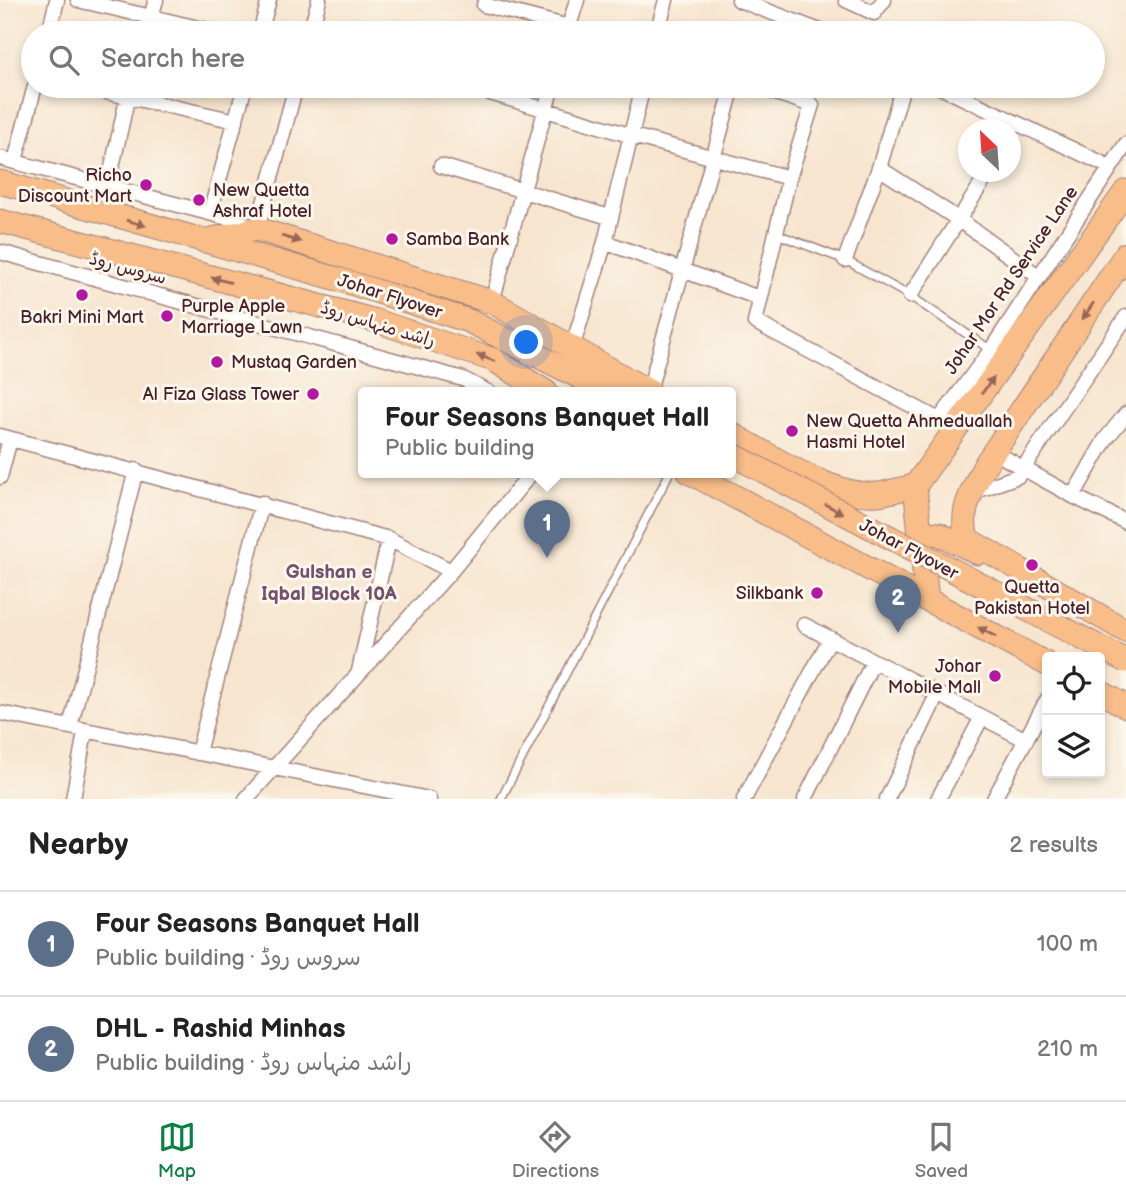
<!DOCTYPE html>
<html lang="en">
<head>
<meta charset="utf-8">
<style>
  :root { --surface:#fff; --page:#f2f2f2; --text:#222; --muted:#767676; --line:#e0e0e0; --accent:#0b8043 }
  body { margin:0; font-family:"Balsamiq Sans","Playpen Sans Arabic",sans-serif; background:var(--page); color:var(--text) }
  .controls { position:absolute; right:21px; bottom:21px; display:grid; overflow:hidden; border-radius:7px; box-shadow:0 4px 10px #0003 }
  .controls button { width:63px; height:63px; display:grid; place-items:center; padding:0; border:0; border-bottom:2px solid var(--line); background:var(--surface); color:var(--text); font:35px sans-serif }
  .compass { position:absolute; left:958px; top:119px; width:63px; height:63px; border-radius:50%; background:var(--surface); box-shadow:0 4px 10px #0003; rotate:335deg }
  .you { position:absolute; left:527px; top:343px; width:24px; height:24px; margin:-18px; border:5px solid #fff; border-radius:50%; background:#1a73e8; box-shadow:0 0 0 10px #1a73e833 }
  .badge { display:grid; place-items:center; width:46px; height:46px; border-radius:50%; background:var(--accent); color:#fff; font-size:23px; font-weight:700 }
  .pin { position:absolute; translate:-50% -58px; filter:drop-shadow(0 2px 4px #0008) }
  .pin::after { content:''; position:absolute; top:37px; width:24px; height:21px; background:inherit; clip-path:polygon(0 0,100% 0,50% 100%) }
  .popup { position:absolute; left:358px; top:387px; width:378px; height:91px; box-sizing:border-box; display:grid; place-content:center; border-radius:7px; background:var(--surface); filter:drop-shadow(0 2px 5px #0005); font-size:23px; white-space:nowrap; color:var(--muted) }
  .popup b { font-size:26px; color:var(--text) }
  .popup::after { content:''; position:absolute; left:50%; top:100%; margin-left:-14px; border:14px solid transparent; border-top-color:var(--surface) }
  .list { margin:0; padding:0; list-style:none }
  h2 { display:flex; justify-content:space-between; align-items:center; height:91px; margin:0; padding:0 28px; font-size:30px }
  h2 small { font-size:23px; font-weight:400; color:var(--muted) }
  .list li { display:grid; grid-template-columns:46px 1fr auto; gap:21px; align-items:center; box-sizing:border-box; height:105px; padding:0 28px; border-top:2px solid var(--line) }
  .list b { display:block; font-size:26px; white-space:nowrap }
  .list p { margin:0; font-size:23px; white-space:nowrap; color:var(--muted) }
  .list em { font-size:23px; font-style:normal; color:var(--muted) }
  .icon { flex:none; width:38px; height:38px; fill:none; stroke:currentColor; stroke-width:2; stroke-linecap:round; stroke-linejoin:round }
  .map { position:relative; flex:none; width:1126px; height:799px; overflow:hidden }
  .search { position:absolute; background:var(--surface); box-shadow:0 4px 10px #0003; left:21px; right:21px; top:21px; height:77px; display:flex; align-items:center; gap:18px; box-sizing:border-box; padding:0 24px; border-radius:38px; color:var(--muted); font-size:26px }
  .sheet { height:301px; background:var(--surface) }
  nav { display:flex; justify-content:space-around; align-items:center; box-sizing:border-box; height:98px; border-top:2px solid var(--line); background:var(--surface); font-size:19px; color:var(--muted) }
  nav a { display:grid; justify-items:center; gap:4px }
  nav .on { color:var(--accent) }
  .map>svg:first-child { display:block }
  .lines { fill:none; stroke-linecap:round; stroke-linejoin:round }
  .lane-casing { stroke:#a0827d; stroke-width:10 }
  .street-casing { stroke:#a0827d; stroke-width:17 }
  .primary-casing { stroke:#a0827d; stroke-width:25 }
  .lane { stroke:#fff; stroke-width:7 }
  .street { stroke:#fff; stroke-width:14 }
  .primary { stroke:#f8bd89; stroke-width:23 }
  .primary-bridge-casing { stroke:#a0827d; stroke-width:25; stroke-linecap:butt }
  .primary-bridge { stroke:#f8bd89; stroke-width:23 }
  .oneway { fill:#986655 }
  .poi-dot { fill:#b5179e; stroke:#fbf7ec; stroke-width:2.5 }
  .labels { text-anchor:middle; stroke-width:6; stroke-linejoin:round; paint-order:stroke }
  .poi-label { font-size:18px; fill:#4a1f2b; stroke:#fbf7ec; text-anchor:start }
  .street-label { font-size:18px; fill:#4a1f2b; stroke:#fbf7ec }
  .neighbourhood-label { font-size:19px; font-weight:bold; fill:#74516d; stroke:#fbf7ec }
</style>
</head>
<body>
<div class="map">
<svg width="1126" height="799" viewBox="0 0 1126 799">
  <rect width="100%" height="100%" fill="#fbf7ec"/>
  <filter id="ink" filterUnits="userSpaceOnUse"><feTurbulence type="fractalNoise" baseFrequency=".0143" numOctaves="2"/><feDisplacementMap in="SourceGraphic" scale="14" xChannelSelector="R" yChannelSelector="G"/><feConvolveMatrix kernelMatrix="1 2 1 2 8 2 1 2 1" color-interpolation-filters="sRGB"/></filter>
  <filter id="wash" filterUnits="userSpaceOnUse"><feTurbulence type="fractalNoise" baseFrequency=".00686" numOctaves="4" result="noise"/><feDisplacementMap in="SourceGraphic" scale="28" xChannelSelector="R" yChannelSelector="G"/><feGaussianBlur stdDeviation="1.57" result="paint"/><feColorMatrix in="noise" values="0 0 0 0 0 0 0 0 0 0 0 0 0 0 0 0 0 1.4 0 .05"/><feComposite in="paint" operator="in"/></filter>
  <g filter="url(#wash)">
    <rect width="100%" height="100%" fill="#f7e5cf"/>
  </g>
  <g filter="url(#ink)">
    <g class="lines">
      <defs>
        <path id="lane" d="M777 234 845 260 910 296 991 350
          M501 799 670 472"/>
        <path id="street" d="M78 0 220 33
          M739 0 825 33
          M846 0 874 13 884 0
          M484 5 569 27
          M49 33 57 0
          M146 33 156 0
          M260 33 269 0
          M310 33 319 0
          M567 33 577 0
          M657 33 666 0
          M79 86 236 121
          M467 86 629 135 789 178
          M755 86 812 105 789 178 755 322 939 420
          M938 86 1110 167
          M0 158 232 219 257 229 296 86
          M15 161 35 86
          M441 166 609 217
          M879 168 958 219 1038 276
          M108 185 130 86
          M210 213 245 86
          M605 242 759 298
          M0 252 463 379 488 392
          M845 260 879 168 903 86
          M910 296 989 172
          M492 302 552 86
          M572 348 605 242 643 86
          M649 391 733 86
          M1126 414 1105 440 1073 496 1126 522
          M945 424 939 420 991 350 1126 144
          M0 436 389 539 451 571
          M994 452 1073 496
          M0 477 10 439
          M971 493 1018 476 1126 317
          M804 625 1026 740
          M359 671 389 539
          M0 713 429 799
          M70 727 136 470
          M198 753 262 503
          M73 799 85 732
          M246 799 451 571 532 472
          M744 799 830 639
          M805 799 873 662
          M887 799 937 695
          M938 799 981 719
          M994 799 1047 700"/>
        <path id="primary" d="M0 182 348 282 469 321 609 392
          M0 221 373 320 494 360 546 392
          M204 241 257 229 492 302 650 392
          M1126 254 985 465C972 491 959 510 967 539L1126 631
          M731 434C769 454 833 498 877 494 889 493 902 488 915 486
          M689 472 1047 664
          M919 532 939 534 978 553
          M927 600 915 486 1126 191
          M1100 692 1126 706"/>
      </defs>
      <!-- lane casing -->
      <use href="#lane" class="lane-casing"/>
      <!-- street casing -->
      <use href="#street" class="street-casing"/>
      <!-- primary casing -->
      <use href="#primary" class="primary-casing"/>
      <!-- lane -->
      <use href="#lane" class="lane"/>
      <!-- street -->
      <use href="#street" class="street"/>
      <!-- primary -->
      <use href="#primary" class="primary"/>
      <defs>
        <path id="primary-bridge" d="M731 454 1126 661"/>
      </defs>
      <!-- primary-bridge casing -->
      <use href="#primary-bridge" class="primary-bridge-casing"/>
      <!-- primary-bridge -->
      <use href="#primary-bridge" class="primary-bridge"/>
    </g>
    <!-- one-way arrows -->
    <defs><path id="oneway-solid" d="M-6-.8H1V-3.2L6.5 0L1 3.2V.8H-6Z" transform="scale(1.75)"/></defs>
    <g class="oneway">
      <use href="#oneway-solid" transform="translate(136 223) rotate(16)"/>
      <use href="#oneway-solid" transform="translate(291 239) rotate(17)"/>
      <use href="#oneway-solid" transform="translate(221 280) rotate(-165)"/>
      <use href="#oneway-solid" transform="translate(1088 311) rotate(124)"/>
      <use href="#oneway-solid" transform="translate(486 358) rotate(-159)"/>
      <use href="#oneway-solid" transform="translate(988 385) rotate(-54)"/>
      <use href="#oneway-solid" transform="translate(834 509) rotate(28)"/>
      <use href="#oneway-solid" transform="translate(987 632) rotate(-152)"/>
    </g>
  </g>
  <!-- markers -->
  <g class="poi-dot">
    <circle cx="146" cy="185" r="7"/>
    <circle cx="199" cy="200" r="7"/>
    <circle cx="392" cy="239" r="7"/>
    <circle cx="82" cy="295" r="7"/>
    <circle cx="167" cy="316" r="7"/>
    <circle cx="217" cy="362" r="7"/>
    <circle cx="313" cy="394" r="7"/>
    <circle cx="792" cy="431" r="7"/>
    <circle cx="1032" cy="565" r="7"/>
    <circle cx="817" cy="593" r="7"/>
    <circle cx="995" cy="676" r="7"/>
  </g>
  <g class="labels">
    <!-- poi labels -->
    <g class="poi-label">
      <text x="132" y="181" text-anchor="end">Richo<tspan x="132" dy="21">Discount Mart</tspan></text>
      <text x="213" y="196">New Quetta<tspan x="213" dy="21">Ashraf Hotel</tspan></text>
      <text x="406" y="245">Samba Bank</text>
      <text x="181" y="312">Purple Apple<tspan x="181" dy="21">Marriage Lawn</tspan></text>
      <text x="82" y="323" text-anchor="middle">Bakri Mini Mart</text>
      <text x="231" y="368">Mustaq Garden</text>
      <text x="299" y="400" text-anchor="end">Al Fiza Glass Tower</text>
      <text x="806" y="427">New Quetta Ahmeduallah<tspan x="806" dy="21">Hasmi Hotel</tspan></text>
      <text x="1032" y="593" text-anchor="middle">Quetta<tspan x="1032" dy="21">Pakistan Hotel</tspan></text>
      <text x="803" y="599" text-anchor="end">Silkbank</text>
      <text x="981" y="672" text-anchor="end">Johar<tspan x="981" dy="21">Mobile Mall</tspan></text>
    </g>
    <!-- street labels -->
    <g class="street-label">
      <text transform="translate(128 268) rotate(15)" y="6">سروس روڈ</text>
      <text transform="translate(1011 280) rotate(-56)" y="6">Johar Mor Rd Service Lane</text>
      <text transform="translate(390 296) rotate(18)" y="6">Johar Flyover</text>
      <text transform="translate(378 324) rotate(17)" y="6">راشد منہاس روڈ</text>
      <text transform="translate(909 549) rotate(28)" y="6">Johar Flyover</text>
    </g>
    <!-- neighbourhood labels -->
    <g class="neighbourhood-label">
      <text x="329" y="578">Gulshan e<tspan x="329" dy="22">Iqbal Block 10A</tspan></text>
    </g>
  </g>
</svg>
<div class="controls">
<button><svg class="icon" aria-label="locate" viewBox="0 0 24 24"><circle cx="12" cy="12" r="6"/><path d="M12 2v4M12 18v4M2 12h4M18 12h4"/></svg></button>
<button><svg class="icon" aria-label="layers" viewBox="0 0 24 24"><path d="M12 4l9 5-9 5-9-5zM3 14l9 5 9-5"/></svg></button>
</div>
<svg class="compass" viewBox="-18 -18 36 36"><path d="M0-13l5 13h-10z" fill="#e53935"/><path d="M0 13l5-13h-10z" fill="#767676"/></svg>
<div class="you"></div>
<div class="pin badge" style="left:547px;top:558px;background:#5c6f8a">1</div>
<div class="popup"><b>Four Seasons Banquet Hall</b>Public building</div>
<div class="pin badge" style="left:898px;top:633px;background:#5c6f8a">2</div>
<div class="search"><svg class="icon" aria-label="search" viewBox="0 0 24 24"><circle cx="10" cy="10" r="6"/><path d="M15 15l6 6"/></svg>Search here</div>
</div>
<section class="sheet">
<h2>Nearby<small>2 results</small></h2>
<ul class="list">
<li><span class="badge" style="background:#5c6f8a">1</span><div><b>Four Seasons Banquet Hall</b><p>Public building · سروس روڈ</p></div><em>100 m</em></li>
<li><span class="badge" style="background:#5c6f8a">2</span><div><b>DHL - Rashid Minhas</b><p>Public building · راشد منہاس روڈ</p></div><em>210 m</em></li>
</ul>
</section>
<nav>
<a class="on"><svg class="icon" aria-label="map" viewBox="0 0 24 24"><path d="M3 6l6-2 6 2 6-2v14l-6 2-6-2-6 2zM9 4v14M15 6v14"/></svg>Map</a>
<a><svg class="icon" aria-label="directions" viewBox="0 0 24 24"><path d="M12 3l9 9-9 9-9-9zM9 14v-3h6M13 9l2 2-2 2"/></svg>Directions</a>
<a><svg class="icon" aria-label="saved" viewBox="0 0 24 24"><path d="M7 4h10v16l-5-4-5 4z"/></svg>Saved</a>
</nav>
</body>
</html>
